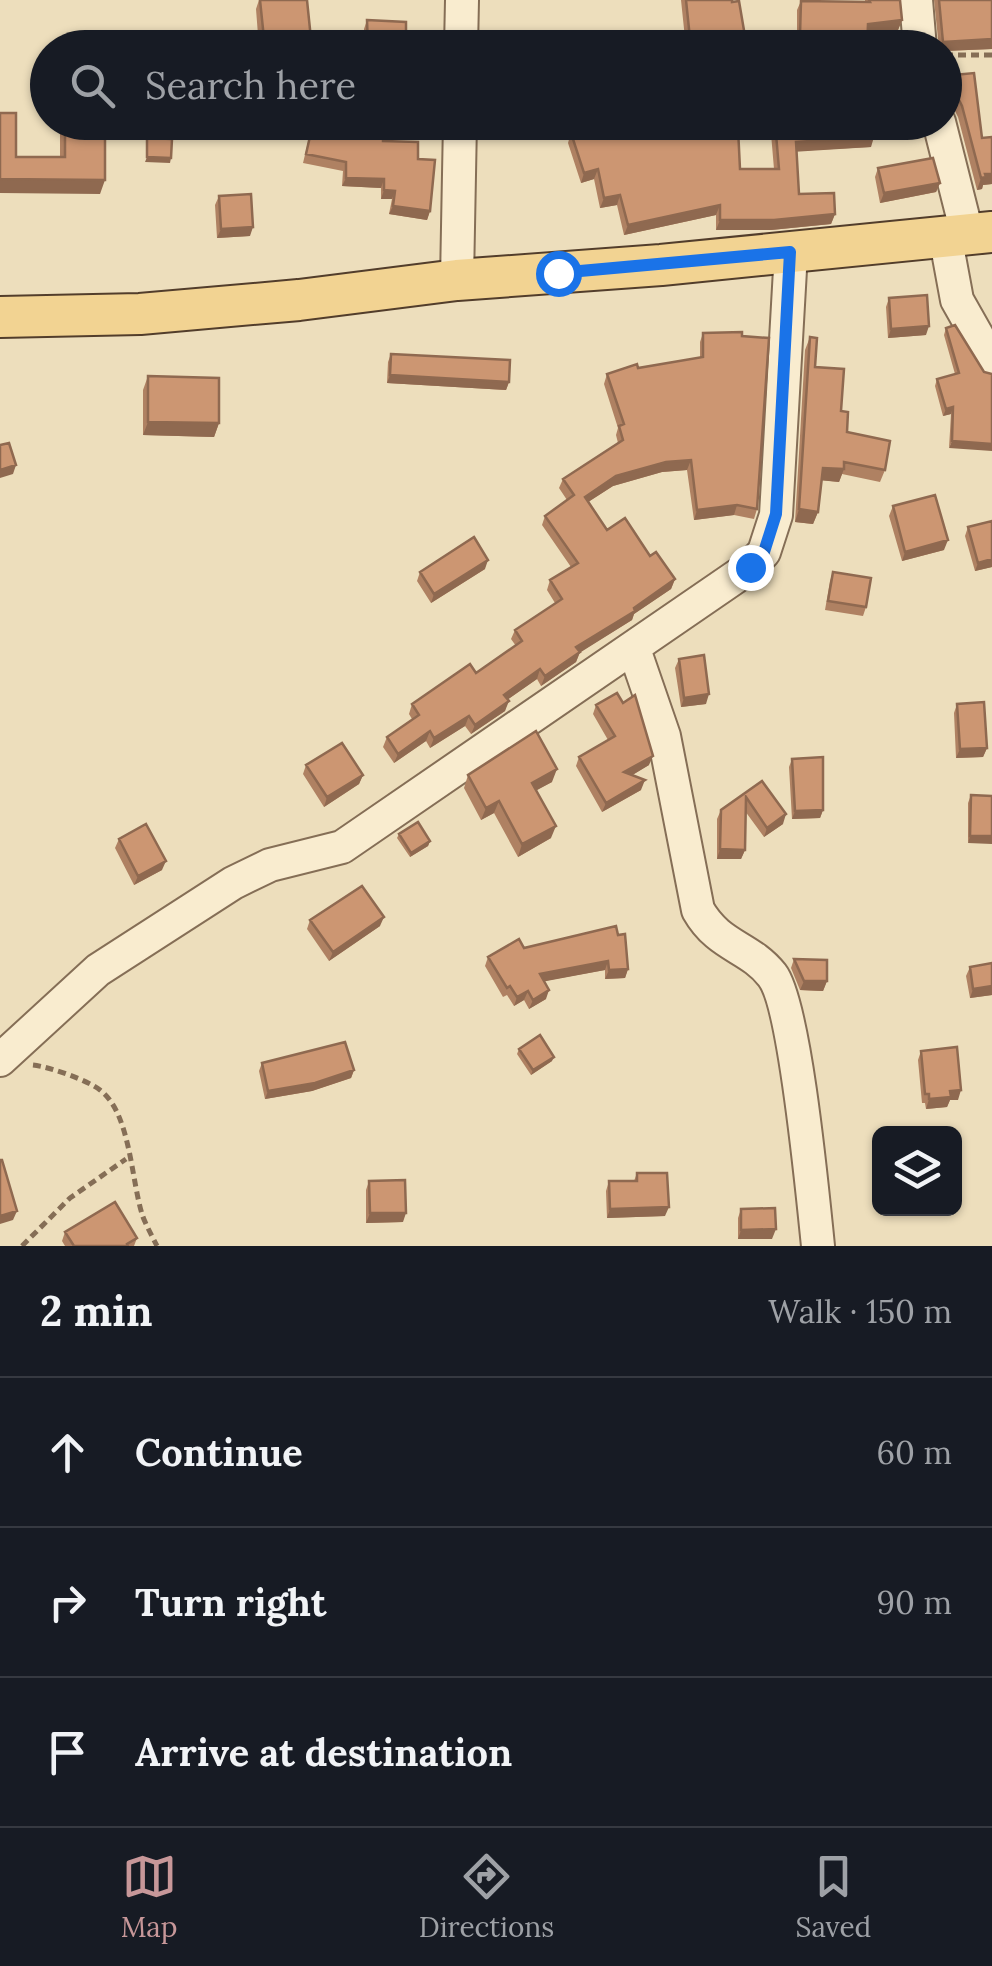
<!DOCTYPE html>
<html lang="en">
<head>
<meta charset="utf-8">
<style>
  :root { --surface:#171b24; --page:#242831; --text:#f1f3f6; --muted:#9ea1a6; --line:#363941; --accent:#c79799 }
  body { margin:0; font-family:Lora,serif; background:var(--page); color:var(--text) }
  .controls { position:absolute; right:30px; bottom:30px; display:grid; overflow:hidden; border-radius:15px; box-shadow:0 2px 8px #0004 }
  .controls button { width:90px; height:90px; display:grid; place-items:center; padding:0; border:0; border-bottom:2px solid var(--line); background:var(--surface); color:var(--text); font:50px sans-serif }
  .stop { position:absolute; width:30px; height:30px; margin:-22px; border:8px solid #1a73e8; border-radius:50%; background:#fff }
  .stop.end { background:#1a73e8; border-color:#fff; box-shadow:0 2px 10px #0008 }
  .list { margin:0; padding:0; list-style:none }
  h2 { display:flex; justify-content:space-between; align-items:center; height:130px; margin:0; padding:0 40px; font-size:42px }
  h2 small { font-size:32px; font-weight:400; color:var(--muted) }
  .list li { display:grid; grid-template-columns:65px 1fr auto; gap:30px; align-items:center; box-sizing:border-box; height:150px; padding:0 40px; border-top:2px solid var(--line) }
  .list b { display:block; font-size:38px; white-space:nowrap }
  .list em { font-size:32px; font-style:normal; color:var(--muted) }
  .icon { flex:none; width:55px; height:55px; fill:none; stroke:currentColor; stroke-width:2; stroke-linecap:round; stroke-linejoin:round }
  .map { position:relative; flex:none; width:992px; height:1246px; overflow:hidden }
  .search { position:absolute; background:var(--surface); box-shadow:0 2px 8px #0004; left:30px; right:30px; top:30px; height:110px; display:flex; align-items:center; gap:25px; box-sizing:border-box; padding:0 35px; border-radius:55px; color:var(--muted); font-size:38px }
  .sheet { height:580px; background:var(--surface) }
  nav { display:flex; justify-content:space-around; align-items:center; box-sizing:border-box; height:140px; border-top:2px solid var(--line); background:var(--surface); font-size:28px; color:var(--muted) }
  nav a { display:grid; justify-items:center; gap:5px }
  nav .on { color:var(--accent) }
  .map>svg:first-child { display:block }
  .lines { fill:none; stroke-linecap:round; stroke-linejoin:round }
  .minor-casing { stroke:#856e56; stroke-width:36 }
  .major-casing { stroke:#523d2b; stroke-width:44 }
  .path { stroke:#856e56; stroke-width:5; stroke-dasharray:8 5; stroke-linecap:butt }
  .minor { stroke:#f9eccf; stroke-width:32 }
  .major { stroke:#f2d392; stroke-width:40 }
  .wall { fill:#af8162 }
  .shaded-wall { fill:#8f6950 }
  .building { fill:#cc9672; stroke:#8f6950; stroke-width:2.5 }
  .route { stroke:#1a73e8; stroke-width:12 }
</style>
</head>
<body>
<div class="map">
<svg width="992" height="1246" viewBox="0 0 992 1246">
  <rect width="100%" height="100%" fill="#eddebc"/>
  <g class="lines">
    <defs>
      <path id="minor" d="M916 0 920 48
        M461 48 462 0
        M939 122 967 233
        M945 235 957 300 992 362
        M457 280 460 122
        M634 649 664 736 698 910C719 947 749 946 772 975 795 1004 813 1198 818 1246
        M0 1060 98 970 233 883 270 865 342 847 750 567 764 552 776 515 791 252"/>
      <path id="major" d="M0 317 140 314 299 300 457 280 661 265 992 232"/>
    </defs>
    <!-- minor casing -->
    <use href="#minor" class="minor-casing"/>
    <!-- major casing -->
    <use href="#major" class="major-casing"/>
    <!-- path -->
    <path class="path" d="M945 55H992
      M33 1065C50 1067 87 1080 100 1090 131 1113 131 1182 143 1217 147 1227 152 1236 157 1246
      M22 1246 70 1198 126 1159"/>
    <!-- minor -->
    <use href="#minor" class="minor"/>
    <!-- major -->
    <use href="#major" class="major"/>
  </g>
  <!-- wall -->
  <path class="wall" d="M259 0H307L311 39 320 48H259L256 9Z
    M681 0H732L747 48H686Z
    M865 0H900L902 20 898 30 786 43 789 34 797 35V10L801 1 865 2Z
    M934 0H992V49L944 51V48H939Z
    M367 20 406 48H364V29Z
    M944 76 982 138 992 137V184L983 185 982 189 977 190 958 117 953 107 944 104Z
    M60 122H105L100 194 16 157H60Z
    M281 122H326L323 133 383 141 418 159 430 211 427 220 389 214 392 199H381V188L342 186 343 171 303 163 309 138 288 140 287 124H281Z
    M571 122 720 129 740 169H774L770 122H872L871 147 796 151 799 194 835 214 831 224 771 230H716V215L624 235 617 205 600 208 594 179 581 183 568 143 570 136 568 130Z
    M878 168 940 183 936 192 880 203 875 177Z
    M219 196 250 236 217 238 215 205Z
    M889 298 926 335 888 338 886 307Z
    M946 328 984 372 949 448 951 414 943 416 935 386 937 379 955 374 944 335Z
    M703 333 757 509 754 519 734 515 694 520 687 470 662 472 613 486 588 502 607 530 650 556 675 579 671 589 634 614 632 620 580 652 576 662 541 686 537 679 507 700 505 711 471 734 465 726 430 748 426 741 394 763 383 747 387 737 412 719 409 714 412 704 476 673 516 646 511 639 515 630 555 603 547 590 550 580 571 567 542 525 545 516 567 500 559 488 563 479 618 443 616 435 618 428 604 384 607 374 700 357V342Z
    M810 337 815 367 841 411 847 432 885 470 880 482 842 474 839 482 821 480 818 512 813 524 795 522 805 350Z
    M391 354 509 382 506 390 387 383 388 362Z
    M148 376 219 423 214 437 143 435V390Z
    M893 506 944 550 902 561 889 516Z
    M992 521V567L975 571 965 536 968 527Z
    M485 569 431 603 417 581 420 572Z
    M833 572 866 607 863 616 825 610 830 581Z
    M679 659 706 704 681 707 675 668Z
    M957 704 987 748 983 757 956 758 954 713Z
    M596 705 649 765 632 775 641 790 602 812 576 766 579 757 608 740 593 714Z
    M792 759 823 810 820 818 792 819 789 767Z
    M306 765 363 775 359 784 324 807 303 774Z
    M468 775 552 782 536 790 551 838 518 857 494 813 481 820 464 788Z
    M762 781 783 824 764 837 745 811V850L741 859H717V819L721 810Z
    M971 795 992 796 968 843V803Z
    M399 834 430 841 428 846 410 857 397 838Z
    M119 839 162 870 134 885 115 848Z
    M310 920 380 926 329 961 307 929Z
    M616 926 628 969 625 978 605 979V970L544 981 546 999 529 1009 524 1000 514 1006 507 995 503 997 485 966 488 957Z
    M794 959 827 981 823 991 800 990 791 968Z
    M992 963V995L970 998 966 976 970 967Z
    M519 1049 552 1061 531 1075 517 1054Z
    M921 1051 958 1100H950L947 1107 926 1109 925 1103H922L918 1060Z
    M262 1063 354 1070 351 1078 312 1091 265 1099 259 1071Z
    M637 1173 665 1216 607 1218 606 1191 609 1181H634Z
    M369 1181 403 1222 366 1223V1190Z
    M741 1209 772 1239H738V1218Z
    M65 1232 137 1238 134 1246H65L62 1241Z"/>
  <!-- shaded-wall -->
  <path class="shaded-wall" d="M902 20 898 30 864 34 868 24Z
    M992 39V49L944 51V48H941L943 42Z
    M185 122H217L215 127 184 126Z
    M326 125 321 137 311 132 309 138 288 140 293 128Z
    M874 137 871 147 792 152 796 142Z
    M147 157 171 158 170 163 145 162Z
    M598 169 594 179 581 183 584 173Z
    M985 174H992V184L983 185 982 189 977 190 981 178Z
    M346 178 384 179 381 188 342 186Z
    M0 179 105 180 100 194 0 193Z
    M940 183 936 192 880 203 884 193Z
    M384 190 395 191 392 199H381Z
    M620 195 617 205 600 208 604 198Z
    M720 205 716 215 624 235 628 225Z
    M393 206 430 211 427 220 389 214Z
    M835 214 831 224 771 230H716L720 220Z
    M253 227 250 236 217 238 221 229Z
    M929 326 926 335 888 338 891 329Z
    M390 375 509 382 506 390 387 383Z
    M953 407 951 414 943 416 946 409Z
    M148 422 219 423 214 437 143 435Z
    M952 441 992 444V451L949 448Z
    M691 460 687 470 662 472 613 486 582 506 585 497 616 476 666 462Z
    M16 465 13 474 0 478V470Z
    M823 468 844 469 839 482 818 480Z
    M737 505 734 515 694 520 697 510Z
    M799 509 818 512 813 524 795 522Z
    M948 540 944 550 902 561 905 552Z
    M992 559V567L975 571 978 563Z
    M488 560 485 569 431 603 434 594Z
    M675 579 671 589 634 614 632 620 573 657 576 647Z
    M580 652 576 662 541 686 545 676Z
    M540 669 537 679 501 704 504 695Z
    M709 694 706 704 681 707 684 698Z
    M509 701 505 711 471 734 475 725Z
    M469 716 465 726 430 748 434 738Z
    M430 731 426 741 394 763 398 754Z
    M987 748 983 757 956 758 960 749Z
    M653 756 649 765 621 782 624 772Z
    M557 769 552 782 528 795 532 783Z
    M363 775 359 784 324 807 327 797Z
    M645 780 641 790 602 812 606 803Z
    M499 801 494 813 481 820 486 808Z
    M823 810 820 818 792 819 795 811Z
    M786 814 783 824 764 837 767 828Z
    M556 826 551 838 518 857 522 844Z
    M970 836H992V844L968 843Z
    M430 841 428 846 410 857 411 853Z
    M720 849 745 850 741 859H717Z
    M166 861 162 870 134 885 138 876Z
    M384 917 380 926 329 961 333 952Z
    M608 961 605 970 536 983 540 974Z
    M628 969 625 978 605 979 609 970Z
    M804 981H827L823 991 800 990Z
    M992 986V995L970 998 973 989Z
    M549 990 546 999 529 1009 533 1000Z
    M528 991 524 1000 514 1006 517 997Z
    M554 1057 552 1061 531 1075 533 1070Z
    M354 1070 351 1078 312 1091 265 1099 268 1091Z
    M961 1090 958 1100H950L947 1107 926 1109 929 1099 950 1091Z
    M669 1207 665 1216 607 1218 610 1209Z
    M17 1211 13 1220 0 1224V1216Z
    M370 1213H406L403 1222 366 1223Z
    M776 1229 772 1239H738L741 1230Z"/>
  <!-- building -->
  <path class="building" d="M260 0H307L311 39 320 40V48H265Z
    M686 0H732V2L739 1 747 48H691Z
    M869 0H900L902 20 868 24 867 48H763L789 43V34L800 35 801 1 870 2Z
    M939 0H992V39L943 42Z
    M367 20 406 22V48H368Z
    M974 73 982 138 992 137V174H985L986 177 981 178 962 106 957 96 944 91V76Z
    M0 113H16V157H65V122H105V180L0 179Z
    M292 122H326V125L293 128Z
    M573 122H719L720 129 738 128 740 169H779L775 122H872L874 137 796 142 799 194 834 193 835 214 774 220H720V205L628 225 620 195 604 198 598 169 584 173 571 133 576 132Z
    M311 132 383 135V141L418 142V159L435 160 430 211 393 206 395 191 384 190V179L346 178V162L306 154Z
    M147 138 172 139 171 158 147 157Z
    M933 158 940 183 884 193 878 168Z
    M251 194 253 227 221 229 219 196Z
    M927 295 929 326 891 329 889 298Z
    M955 325 984 372 992 374V444L952 441 953 407 946 409 937 379 959 373 946 328Z
    M742 332V336L769 338 757 509 737 505 697 510 691 460 666 462 616 476 585 497 607 530 625 518 650 556 656 552 675 579 634 608 635 611 576 647 580 652 545 676 540 669 504 695 509 701 475 725 469 716 434 738 430 731 398 754 387 737 419 715 412 704 470 664 476 673 522 641 515 630 562 599 550 580 578 563 545 516 574 495 563 479 623 440 619 426 624 424 607 374 637 364 638 368 703 357V333Z
    M810 337 817 338 815 367 844 369 841 411 848 412 847 432 890 441 885 470 844 462V469L823 468 818 512 799 509Z
    M391 354 510 360 509 382 390 375Z
    M148 376 219 378V423L148 422Z
    M9 443 16 465 0 470V445Z
    M935 495 948 540 905 552 893 506Z
    M992 521V559L978 563 968 527Z
    M474 537 488 560 434 594 420 572Z
    M833 572 871 578 866 607 828 601Z
    M704 655 709 694 684 698 679 659Z
    M617 693 623 703 635 695 653 756 624 772 645 780 606 803 579 757 615 736 596 705Z
    M984 702 987 748 960 749 957 704Z
    M536 731 557 769 532 783 556 826 522 844 499 801 486 808 468 775Z
    M342 743 363 775 327 797 306 765Z
    M823 757V810L795 811 792 759Z
    M762 781 786 814 767 828 746 797 745 850 720 849 721 810Z
    M971 795 992 796V836H970Z
    M418 822 430 841 411 853 399 834Z
    M146 824 166 861 138 876 119 839Z
    M362 886 384 917 333 952 310 920Z
    M616 926 618 935 625 934 628 969 609 970 608 961 540 974 549 990 533 1000 528 991 517 997 510 986 507 988 488 957 519 939 524 948Z
    M794 959 827 960V981H804Z
    M992 963V986L973 989 970 967Z
    M540 1035 554 1057 533 1070 519 1049Z
    M345 1042 354 1070 315 1083 268 1091 262 1063Z
    M957 1047 961 1090 950 1091 951 1097 929 1099V1094H925L921 1051Z
    M0 1160H2L17 1211 0 1216Z
    M637 1173H667L669 1207 610 1209 609 1181H637Z
    M405 1180 406 1213H370L369 1181Z
    M115 1202 137 1238 127 1244 128 1246H74L65 1232Z
    M775 1208 776 1229 741 1230V1209Z"/>
  <g class="lines">
    <!-- route -->
    <path class="route" d="M558 273 790 252 776 514 764 552 750 567"/>
  </g>
</svg>
<div class="controls">
<button><svg class="icon" aria-label="layers" viewBox="0 0 24 24"><path d="M12 4l9 5-9 5-9-5zM3 14l9 5 9-5"/></svg></button>
</div>
<div class="stop" style="left:558px;top:273px"></div>
<div class="stop end" style="left:750px;top:567px"></div>
<div class="search"><svg class="icon" aria-label="search" viewBox="0 0 24 24"><circle cx="10" cy="10" r="6"/><path d="M15 15l6 6"/></svg>Search here</div>
</div>
<section class="sheet">
<h2>2 min<small>Walk · 150 m</small></h2>
<ul class="list">
<li><svg class="icon" aria-label="ahead" viewBox="0 0 24 24"><path d="M12 20V5M6 11l6-6 6 6"/></svg><div><b>Continue</b></div><em>60 m</em></li>
<li><svg class="icon" aria-label="right" viewBox="0 0 24 24"><path d="M7 20v-9h11M14 6l5 5-5 5"/></svg><div><b>Turn right</b></div><em>90 m</em></li>
<li><svg class="icon" aria-label="arrive" viewBox="0 0 24 24"><path d="M6 21V4h12l-3 4 3 4H6"/></svg><div><b>Arrive at destination</b></div></li>
</ul>
</section>
<nav>
<a class="on"><svg class="icon" aria-label="map" viewBox="0 0 24 24"><path d="M3 6l6-2 6 2 6-2v14l-6 2-6-2-6 2zM9 4v14M15 6v14"/></svg>Map</a>
<a><svg class="icon" aria-label="directions" viewBox="0 0 24 24"><path d="M12 3l9 9-9 9-9-9zM9 14v-3h6M13 9l2 2-2 2"/></svg>Directions</a>
<a><svg class="icon" aria-label="saved" viewBox="0 0 24 24"><path d="M7 4h10v16l-5-4-5 4z"/></svg>Saved</a>
</nav>
</body>
</html>
